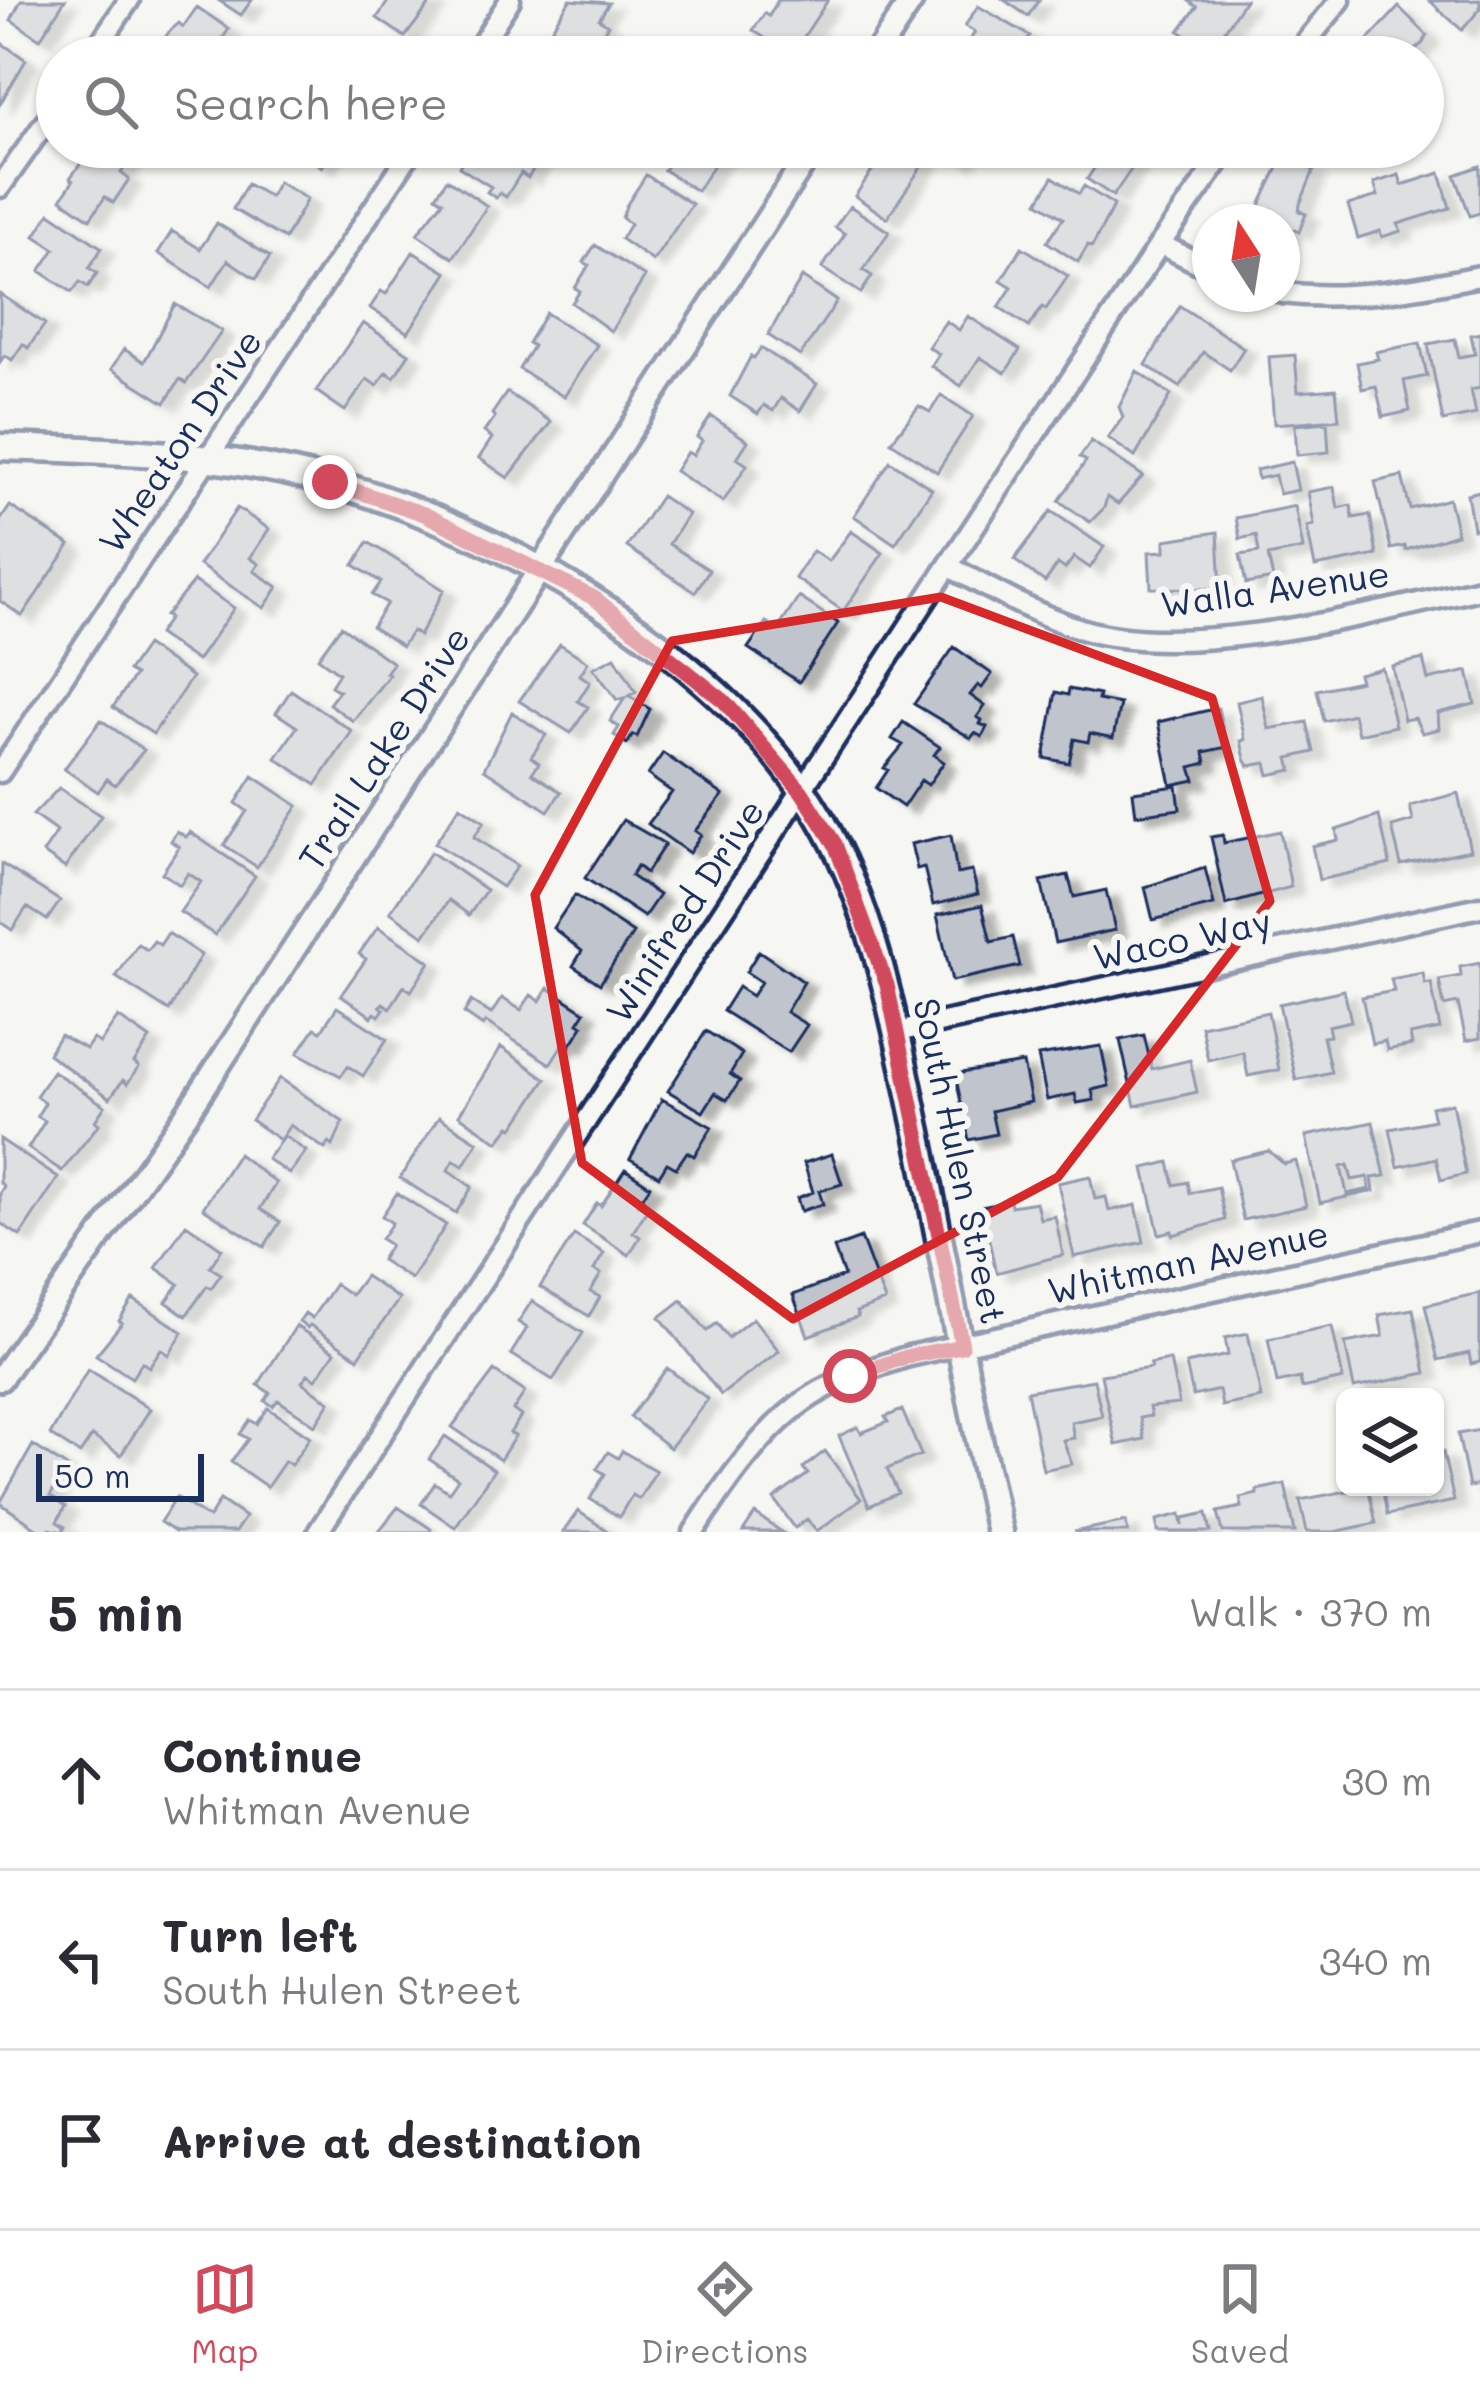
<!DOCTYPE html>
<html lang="en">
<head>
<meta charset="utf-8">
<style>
  :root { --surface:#fff; --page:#f2f2f3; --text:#2b2b33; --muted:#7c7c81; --line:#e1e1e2; --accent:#d1495b }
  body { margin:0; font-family:Mali,sans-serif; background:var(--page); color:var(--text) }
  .controls { position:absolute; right:36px; bottom:36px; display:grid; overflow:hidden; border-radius:18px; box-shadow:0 3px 9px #0004 }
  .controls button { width:108px; height:108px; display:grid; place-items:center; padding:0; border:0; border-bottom:3px solid var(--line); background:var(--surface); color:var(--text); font:60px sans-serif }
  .compass { position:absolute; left:1192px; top:204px; width:108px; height:108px; border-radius:50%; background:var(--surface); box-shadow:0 3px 9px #0004; rotate:348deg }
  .scale { position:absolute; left:36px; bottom:30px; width:168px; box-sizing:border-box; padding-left:12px; border:6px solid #1b2f5e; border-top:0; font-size:33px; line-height:42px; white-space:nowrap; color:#1b2f5e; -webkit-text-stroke:9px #f6f6f2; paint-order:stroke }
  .stop { position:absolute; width:36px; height:36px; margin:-27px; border:9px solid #d1495b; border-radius:50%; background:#fff }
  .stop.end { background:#d1495b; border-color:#fff; box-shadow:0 3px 12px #0008 }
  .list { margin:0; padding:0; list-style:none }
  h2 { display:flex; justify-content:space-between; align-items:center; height:156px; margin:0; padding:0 48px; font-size:51px }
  h2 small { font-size:39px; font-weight:400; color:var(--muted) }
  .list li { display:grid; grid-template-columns:78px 1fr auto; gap:36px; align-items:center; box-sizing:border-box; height:180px; padding:0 48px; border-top:3px solid var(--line) }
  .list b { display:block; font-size:45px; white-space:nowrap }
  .list p { margin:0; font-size:39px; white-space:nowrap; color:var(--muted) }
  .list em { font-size:39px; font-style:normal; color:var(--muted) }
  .icon { flex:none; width:66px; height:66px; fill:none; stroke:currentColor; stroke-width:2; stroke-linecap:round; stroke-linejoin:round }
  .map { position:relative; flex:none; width:1480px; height:1532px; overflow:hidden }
  .search { position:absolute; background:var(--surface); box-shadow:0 3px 9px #0004; left:36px; right:36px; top:36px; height:132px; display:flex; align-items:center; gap:30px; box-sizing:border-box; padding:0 42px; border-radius:66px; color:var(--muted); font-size:45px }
  .sheet { height:696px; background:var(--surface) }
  nav { display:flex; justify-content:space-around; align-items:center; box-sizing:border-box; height:168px; border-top:3px solid var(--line); background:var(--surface); font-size:33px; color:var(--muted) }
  nav a { display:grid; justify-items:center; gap:6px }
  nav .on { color:var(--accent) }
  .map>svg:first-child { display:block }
  .building { fill:#c0c4cd; stroke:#1b2f5e; stroke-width:3; fill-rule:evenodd; filter:url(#shadow) }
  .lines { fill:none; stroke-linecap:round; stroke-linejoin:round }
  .minor-casing { stroke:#1b2f5e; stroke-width:27 }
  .tertiary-casing { stroke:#1b2f5e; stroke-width:30 }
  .secondary-casing { stroke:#1b2f5e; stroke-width:33 }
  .minor { stroke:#f6f6f2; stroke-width:18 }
  .tertiary { stroke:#f6f6f2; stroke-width:21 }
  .secondary { stroke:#f6f6f2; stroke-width:24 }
  .route { stroke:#d1495b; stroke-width:15 }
  .marked { fill:none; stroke:#d62828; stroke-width:9; stroke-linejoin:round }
  .labels { text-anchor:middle; stroke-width:12; stroke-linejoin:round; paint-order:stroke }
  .street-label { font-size:36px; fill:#1b2f5e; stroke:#f6f6f2 }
</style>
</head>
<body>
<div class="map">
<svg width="1480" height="1532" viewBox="0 0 1480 1532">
  <defs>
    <filter id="shadow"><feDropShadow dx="12" dy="7" stdDeviation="3" flood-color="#0004"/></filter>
  </defs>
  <rect width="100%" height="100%" fill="#f6f6f2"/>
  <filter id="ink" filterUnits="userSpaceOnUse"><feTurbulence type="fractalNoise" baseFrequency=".00833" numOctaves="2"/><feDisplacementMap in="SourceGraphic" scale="24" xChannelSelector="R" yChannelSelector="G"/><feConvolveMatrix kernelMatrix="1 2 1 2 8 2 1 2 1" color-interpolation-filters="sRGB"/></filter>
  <g filter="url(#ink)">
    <!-- building -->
    <path class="building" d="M21 0H65L40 39 11 20Z
      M218 0H252L241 15Z
      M389 0H433L405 37 377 18Z
      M570 0 609 3 599 19 608 25 597 43 605 49 600 57H570L544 40Z
      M778 0H828L791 56 753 30 765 13 769 16Z
      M1004 0H1039L1028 16Z
      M1188 0H1245L1210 52 1179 31 1197 7Z
      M1480 0V9L1462 30 1430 1Z
      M978 6 1030 36 1016 57H959L975 32 965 26Z
      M197 7 229 29 210 57H164L156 51 169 32 179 23 183 27Z
      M1399 7 1427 35 1423 43 1406 57H1352Z
      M743 38 772 57H729Z
      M368 41 391 57H349L353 51 359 55Z
      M0 42 26 60 0 104Z
      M93 147H108L129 161 121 173 129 179 113 203 105 197 90 219 61 199 73 181 70 178Z
      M297 147H336L322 167Z
      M469 147H538L532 156 539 160 528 178 521 173 506 197 500 193 496 198 487 192 491 187 459 167Z
      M679 147H730L725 156 721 154 697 191 664 170Z
      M888 147H907L926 160 887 218 855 196Z
      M937 147H970L960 162Z
      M1108 147H1152L1142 160 1139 158 1113 196 1087 179 1099 161 1096 157Z
      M1283 157 1314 170 1300 204 1299 211 1306 214 1299 232 1290 228 1282 247V222H1252Z
      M1480 166V213L1470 216 1455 175Z
      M1440 173 1450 208 1398 224 1401 231 1382 237 1380 231 1358 238 1348 205 1378 196 1374 183 1399 175 1402 185Z
      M646 175 692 204 653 261 621 239 630 224 622 218 626 206Z
      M1053 177 1079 194 1084 186 1114 205 1092 247 1088 245 1078 262 1047 242 1063 218 1038 202Z
      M447 179 487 206 453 258 417 234 443 201 436 196Z
      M278 182 307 199 285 239 233 209 247 184 270 197Z
      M850 206 889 232 863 270 872 276 861 293 822 268 845 234 835 227Z
      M50 213 102 248 89 268 97 273 88 287 80 282 72 292 40 271 55 249 35 236Z
      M217 223 270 257 256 279 228 260 211 287 158 253 172 231 200 249Z
      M595 245 645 277 611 331 572 303 580 291 575 288 589 265 584 262Z
      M1022 247 1068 276 1046 309 1042 307 1029 327 999 307 1012 287 1001 280Z
      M413 252 447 273 408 333 370 308 381 291 386 294Z
      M802 277 837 301 800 356 768 335Z
      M0 294 45 324 28 348 23 344 12 360 5 355 0 362Z
      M175 304 222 331 186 383 180 379 165 403 111 369 124 349 144 362Z
      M1180 306 1244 348 1230 370 1203 352 1180 387 1146 365Z
      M546 313 597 345 564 397 519 369 533 346 528 343Z
      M968 316 1020 350 1005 373 980 357 961 386 931 366 939 354 928 347 946 321 959 330Z
      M363 323 409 354 394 377 386 372 377 386 367 379 345 411 316 391Z
      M1480 333V388L1471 390 1476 414 1443 421 1428 344 1455 339 1459 357 1475 354 1471 335Z
      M1420 343 1427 376 1404 381 1410 411 1383 417 1376 386 1362 389 1357 363 1378 359 1376 352Z
      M761 348 817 384 800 411 781 398 773 411 764 405 758 414 730 396 751 356 754 358Z
      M1295 355 1298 392 1336 389 1339 419 1274 424 1269 357Z
      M1137 371 1171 395 1135 457 1108 438 1123 417 1119 407Z
      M507 392 551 422 508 478 479 458 492 438 484 432 495 417 492 414Z
      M941 395 973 416 937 472 891 442 919 406 930 412Z
      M711 416 748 441 737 458 747 465 723 502 675 471 687 452 693 455 702 441 697 437Z
      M1327 422 1329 452 1297 455 1295 425Z
      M1091 441 1143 476 1118 504 1107 497 1104 508 1090 522 1059 501 1086 461 1080 457Z
      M890 461 932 489 895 544 854 516Z
      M1292 462 1298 490 1279 494 1275 475 1258 479 1256 470Z
      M1402 476 1410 509 1449 499 1457 534 1406 550 1405 546 1391 549 1375 482Z
      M1334 487 1338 508 1351 505 1353 518 1370 515 1377 555 1315 567 1307 527 1314 525 1308 492Z
      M1480 491V528L1473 529 1467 494Z
      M661 496 688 514 669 544 709 570 695 592 627 547Z
      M10 506 70 545 22 616 0 601V521Z
      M1295 506 1303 549 1268 556 1273 579 1246 584 1240 555 1259 552 1256 535 1240 539 1236 518Z
      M237 508 269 529 250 558 259 564 254 571 278 587 264 608 199 565Z
      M1051 511 1104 547 1090 568 1074 557 1065 569 1058 564 1045 582 1014 560Z
      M851 531 883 553 843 611 795 578 813 551 829 561Z
      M1218 532 1221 589 1151 588 1149 552 1165 551V540Z
      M368 542 444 590 419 636 412 631 402 646 372 627 387 603 372 595 381 582 354 565Z
      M194 581 234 608 197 661 158 634 169 618 165 616Z
      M799 597 838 623 799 682 748 648 766 622 778 629Z
      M341 626 393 663 386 673 389 675 353 721 329 704 339 691 331 686 339 673 318 658Z
      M560 644 588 662 580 675 590 682 578 701 588 707 571 733 519 701Z
      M146 645 192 677 153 734 113 707 135 675 128 671Z
      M954 647 992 674 982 688 978 685 970 695 985 706 977 717 982 720 980 724 987 727 982 737 975 733 971 738 914 704Z
      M615 657 636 692 629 696 650 709 637 737 633 735 627 744 614 735 619 727 610 721 625 698 617 700 593 668Z
      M1423 659 1428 680 1468 671 1475 704 1438 713 1439 729 1422 733 1415 718 1404 720 1392 666Z
      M1382 668 1395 726 1358 734 1353 714 1324 721 1317 690 1360 681 1358 674Z
      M1069 689 1099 695 1098 700 1120 704 1113 738 1090 733 1088 742 1074 739 1069 763 1044 758 1056 692 1068 695Z
      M291 690 352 731 316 785 276 758 297 727 276 713Z
      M1262 696 1269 729 1307 722 1314 752 1289 758 1292 770 1269 775 1266 763 1249 766 1245 759 1241 741 1245 740 1237 702Z
      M1218 708 1227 747 1204 752 1206 763 1191 767 1195 780 1171 785 1158 722Z
      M512 712 546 735 531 757 539 763 532 773 561 792 548 811 484 769Z
      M101 720 144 750 115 785 107 779 98 792 64 769Z
      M903 722 940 747 934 755 944 762 928 785 921 780 903 807 876 788 888 770 884 768 903 745 892 739Z
      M663 753 723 795 695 831 701 835 689 853 648 824 672 792 648 775Z
      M253 776 298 806 257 867 224 845 247 811 236 803Z
      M1177 786 1180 809 1136 815 1133 792Z
      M59 788 101 816 65 868 43 853 57 832 33 815Z
      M1458 793 1470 850 1401 865 1392 827 1413 821 1410 806Z
      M460 806 484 822 474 837 517 866 502 887 435 843Z
      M1379 816 1390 864 1319 880 1312 846 1338 840 1336 830Z
      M623 820 665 844 646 873 637 866 631 876 659 895 644 917 585 878Z
      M177 831 186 837 190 832 255 876 215 935 180 912 201 882 188 873 180 885 162 873 179 847 171 841Z
      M1280 831 1291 887 1226 905 1211 837 1223 835 1224 843Z
      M951 835 957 874 972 871 978 894 933 905 924 867 917 869 911 844Z
      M431 852 486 890 469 915 449 900 424 936 390 912Z
      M2 864 60 901 47 920 27 907 12 930 0 922Z
      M1205 868 1214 905 1153 920 1145 887Z
      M1068 875 1074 897 1106 890 1115 930 1055 943 1041 881Z
      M575 895 633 933 600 984 573 966 582 951 553 928Z
      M982 905 991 942 1013 937 1020 966 952 981 937 915Z
      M378 927 430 962 411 991 404 986 390 1008 383 1003 380 1006 384 1009 379 1016 375 1013 372 1017 341 995 366 959 359 954Z
      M168 933 201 955 169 1011 116 977 138 944 147 950 154 941 160 945Z
      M759 951 804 982 786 1012 807 1025 789 1052 723 1011 738 987 752 996 761 982 746 972Z
      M1480 963V1038L1466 1041 1458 1003 1444 1006 1439 980 1461 976 1460 967Z
      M1423 973 1425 984 1431 983 1440 1029 1410 1035 1412 1045 1387 1050 1385 1041 1372 1044 1362 997 1394 991 1391 979Z
      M548 988 585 1012 578 1023 583 1026 570 1046 564 1042 550 1064 486 1022 483 1026 464 1013 471 1001 491 1014 502 998 521 1010 531 995 540 1001Z
      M1344 990 1351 1021 1328 1026 1330 1036 1323 1037 1331 1072 1296 1080 1279 1004Z
      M337 1007 387 1039 363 1076 348 1066 341 1076 298 1053 315 1028 321 1031Z
      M1268 1012 1279 1070 1248 1076 1243 1052 1208 1060 1201 1026Z
      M118 1017 150 1039 134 1063 139 1067 127 1084 123 1080 110 1098 48 1054 60 1035 86 1049 93 1039 100 1043Z
      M706 1031 742 1054 730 1074 740 1081 727 1100 715 1093 703 1112 668 1091Z
      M1144 1035 1152 1069 1190 1060 1197 1092 1135 1106 1120 1040Z
      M1101 1046 1109 1086 1092 1090 1094 1100 1077 1103 1075 1094 1047 1100 1038 1056Z
      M501 1047 546 1079 513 1128 510 1126 498 1142 459 1115Z
      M1023 1063 1031 1102 991 1111 996 1134 969 1140 955 1074Z
      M53 1071 105 1106 95 1121 99 1124 62 1171 28 1148 45 1121 37 1116 45 1103 36 1096Z
      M280 1078 343 1122 333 1146 329 1143 325 1149 290 1125 280 1140 251 1120Z
      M662 1099 712 1127 694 1156 687 1152 676 1168 667 1163 659 1176 630 1159Z
      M1452 1103 1466 1174 1441 1180 1436 1158 1398 1167 1390 1129 1434 1120 1431 1107Z
      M439 1117 478 1142 463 1166 454 1160 448 1170 472 1187 456 1213 400 1178Z
      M1373 1122 1385 1176 1372 1178 1374 1191 1320 1203 1306 1136ZM1348 1165 1352 1180 1368 1177 1370 1189 1347 1194 1341 1167Z
      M284 1136 306 1151 289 1174 267 1159Z
      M0 1139 58 1178 20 1236 0 1223V1193L4 1186 0 1183Z
      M1269 1151 1284 1164 1296 1161 1306 1206 1243 1220 1230 1160Z
      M238 1154 276 1183 260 1209 280 1222 264 1247 203 1208Z
      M832 1154 842 1184 819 1191 823 1204 801 1211 797 1198 813 1192 804 1163Z
      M1169 1162 1174 1185 1188 1182 1190 1193 1218 1187 1225 1220 1173 1235 1172 1231 1159 1234 1144 1168Z
      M625 1169 650 1186 638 1204 647 1210 633 1232 640 1237 629 1255 583 1225 597 1203 601 1206Z
      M1090 1176 1095 1199 1106 1197 1109 1211 1136 1205 1144 1242 1074 1257 1058 1183Z
      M397 1193 446 1225 411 1279 381 1260 390 1245 381 1239 392 1223 382 1216Z
      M1010 1201 1011 1206 1036 1202 1040 1219 1055 1216 1063 1255 996 1273 982 1207Z
      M186 1224 222 1249 210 1267 221 1274 211 1288 207 1286 186 1316 166 1302 179 1284 156 1268Z
      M574 1235 604 1253 594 1270 601 1274 590 1292 600 1297 589 1316 540 1287Z
      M861 1238 885 1301 856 1312 858 1317 808 1336 793 1295 844 1276 834 1248Z
      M365 1276 399 1299 358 1358 310 1325 307 1328 299 1322 305 1313 312 1318 335 1284 351 1295Z
      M1480 1293V1362L1471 1364 1469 1353 1438 1360 1425 1305Z
      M133 1299 183 1332 169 1355 161 1349 149 1367 142 1362 132 1378 96 1355 122 1323 119 1321Z
      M682 1300 707 1331 717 1323 728 1338 753 1318 779 1351 721 1395 660 1317Z
      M532 1301 583 1333 553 1380 511 1354 527 1328 518 1322Z
      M1413 1309 1426 1373 1354 1388 1345 1343 1383 1336 1379 1315Z
      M296 1326 335 1352 316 1379 308 1374 302 1382 330 1402 315 1425 278 1400 273 1406 265 1401 270 1393 258 1385Z
      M1332 1326 1343 1379 1302 1388 1300 1378 1277 1383 1268 1339Z
      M1248 1333 1261 1398 1222 1406 1219 1390 1193 1396 1186 1364 1228 1355 1225 1338Z
      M1170 1360 1179 1404 1149 1407 1151 1416 1140 1418 1144 1439 1116 1445 1101 1375 1151 1368 1150 1364Z
      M667 1368 708 1399 670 1448 630 1417Z
      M88 1369 150 1409 121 1455 92 1436 80 1454 50 1435Z
      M494 1371 525 1392 513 1410 521 1416 510 1433 515 1436 500 1460 452 1427Z
      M1094 1380 1102 1416 1071 1422 1074 1438 1063 1440 1072 1464 1043 1470 1027 1391Z
      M268 1408 310 1437 291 1465 285 1461 267 1487 231 1462 248 1439 240 1434 250 1420 257 1424Z
      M902 1410 921 1455 887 1469 898 1493 869 1506 839 1436 858 1427 861 1433 888 1422 885 1417Z
      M1480 1430V1485L1469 1487 1458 1434Z
      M445 1436 494 1470 455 1527 421 1504 435 1483 449 1492 458 1479 429 1459Z
      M33 1445 68 1468 50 1496 65 1507 57 1522 65 1527 62 1532 50 1529 42 1532 0 1503Z
      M622 1451 656 1471 639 1499 632 1495 619 1517 590 1499 605 1474 597 1469 608 1452 618 1458Z
      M825 1451 861 1499 817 1531 807 1519 795 1528 774 1499 808 1474 803 1468Z
      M1443 1452 1454 1501 1387 1515 1382 1487H1435V1454Z
      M1285 1484 1295 1532H1223L1218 1512 1242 1507 1240 1498 1257 1494V1490Z
      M1368 1487 1376 1523 1334 1532H1307L1300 1500Z
      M176 1497 209 1518 220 1500 245 1517 235 1532H175L160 1522Z
      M398 1507 431 1529 429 1532H378Z
      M578 1511 609 1532H563Z
      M1207 1513 1211 1532H1158L1157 1520 1181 1514 1183 1526 1184 1518Z
      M755 1514 782 1532H743Z
      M1126 1521 1128 1532H1074Z"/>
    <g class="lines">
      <defs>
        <path id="minor" d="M91 57 129 0
          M473 57 510 0
          M1294 57 1340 0
          M0 187 57 106
          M1160 244 1210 269
          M1282 293C1349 301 1414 289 1480 276
          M948 566C991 589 1034 614 1081 629 1185 662 1373 613 1480 589
          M0 772 414 147
          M897 1032 1480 907
          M318 1532 948 566 1160 244 1229 147
          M694 1532C724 1485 764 1426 812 1396 842 1377 876 1367 909 1356L1480 1232"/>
        <path id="tertiary" d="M874 57 912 0
          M0 1379 190 1109 814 147"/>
        <path id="secondary" d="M0 447C110 451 226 452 333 483 515 535 748 669 835 845 880 936 897 1035 918 1132 945 1265 969 1399 999 1532"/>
      </defs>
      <!-- minor casing -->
      <use href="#minor" class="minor-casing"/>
      <!-- tertiary casing -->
      <use href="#tertiary" class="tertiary-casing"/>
      <!-- secondary casing -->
      <use href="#secondary" class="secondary-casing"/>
      <!-- minor -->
      <use href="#minor" class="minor"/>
      <!-- tertiary -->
      <use href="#tertiary" class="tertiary"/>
      <!-- secondary -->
      <use href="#secondary" class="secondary"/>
    </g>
  </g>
  <g class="lines" filter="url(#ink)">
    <!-- route -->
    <path class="route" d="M330 482 424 514 594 598 724 701 802 792 835 844 887 985 962 1346 909 1356 850 1376"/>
  </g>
  <!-- marked area -->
  <path d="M0 0H1480V1532H0ZM941 597 1212 698 1270 901 1058 1177 793 1319 582 1163 535 895 672 641Z" fill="#f6f6f2" fill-opacity=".55" fill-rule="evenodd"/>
  <path class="marked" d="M941 597 1212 698 1270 901 1058 1177 793 1319 582 1163 535 895 672 641Z"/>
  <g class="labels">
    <!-- street labels -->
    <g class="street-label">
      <text transform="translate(180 441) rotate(-56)" y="13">Wheaton Drive</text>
      <text transform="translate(1275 589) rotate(-8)" y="13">Walla Avenue</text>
      <text transform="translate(384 748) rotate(-57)" y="13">Trail Lake Drive</text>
      <text transform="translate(685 911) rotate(-57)" y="13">Winifred Drive</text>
      <text transform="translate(1182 939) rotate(-12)" y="13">Waco Way</text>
      <text transform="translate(960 1161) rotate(78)" y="13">South Hulen Street</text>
      <text transform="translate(1188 1262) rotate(-12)" y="13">Whitman Avenue</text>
    </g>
  </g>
</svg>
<div class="controls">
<button><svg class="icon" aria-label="layers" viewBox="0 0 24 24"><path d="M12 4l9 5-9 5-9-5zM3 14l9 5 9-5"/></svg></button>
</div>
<svg class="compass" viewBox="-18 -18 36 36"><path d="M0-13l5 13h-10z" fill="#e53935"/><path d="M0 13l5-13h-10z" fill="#7c7c81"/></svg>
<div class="scale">50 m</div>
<div class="stop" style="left:850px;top:1376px"></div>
<div class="stop end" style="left:330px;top:482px"></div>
<div class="search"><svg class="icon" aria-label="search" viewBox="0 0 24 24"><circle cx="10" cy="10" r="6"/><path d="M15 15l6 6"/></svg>Search here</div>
</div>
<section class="sheet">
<h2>5 min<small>Walk · 370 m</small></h2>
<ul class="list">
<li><svg class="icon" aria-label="ahead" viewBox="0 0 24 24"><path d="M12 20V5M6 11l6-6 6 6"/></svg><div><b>Continue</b><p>Whitman Avenue</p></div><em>30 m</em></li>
<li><svg class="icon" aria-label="left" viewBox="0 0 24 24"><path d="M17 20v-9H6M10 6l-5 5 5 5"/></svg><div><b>Turn left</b><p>South Hulen Street</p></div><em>340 m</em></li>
<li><svg class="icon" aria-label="arrive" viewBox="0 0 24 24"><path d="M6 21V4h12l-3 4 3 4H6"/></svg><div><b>Arrive at destination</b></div></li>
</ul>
</section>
<nav>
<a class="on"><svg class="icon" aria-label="map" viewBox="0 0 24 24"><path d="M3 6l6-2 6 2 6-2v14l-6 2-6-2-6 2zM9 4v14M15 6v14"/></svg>Map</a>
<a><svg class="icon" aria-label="directions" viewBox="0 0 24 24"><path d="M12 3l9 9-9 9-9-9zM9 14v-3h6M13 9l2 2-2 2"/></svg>Directions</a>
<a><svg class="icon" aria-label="saved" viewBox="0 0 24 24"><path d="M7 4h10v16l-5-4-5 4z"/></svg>Saved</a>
</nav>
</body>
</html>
